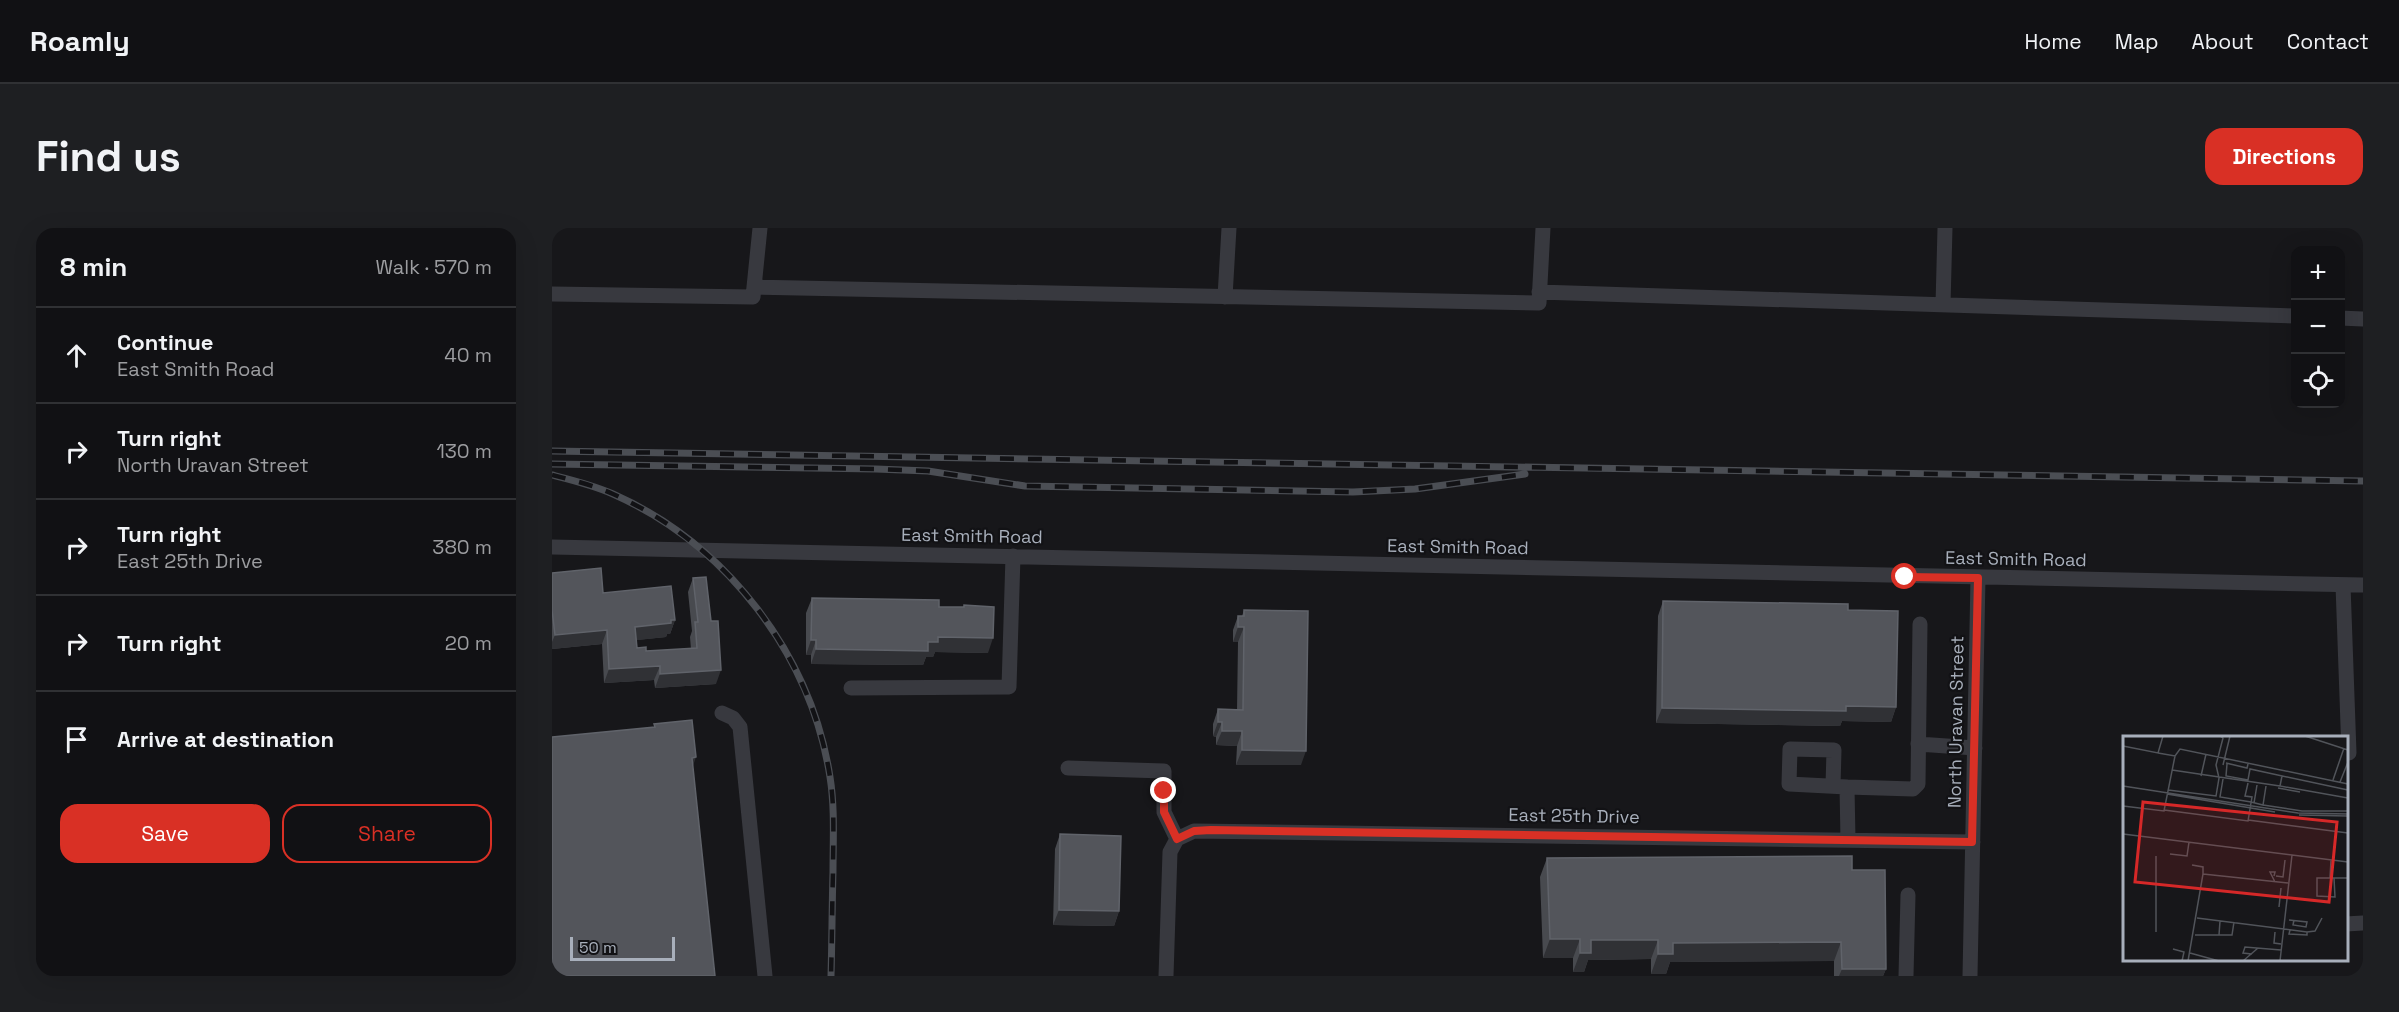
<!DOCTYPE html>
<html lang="en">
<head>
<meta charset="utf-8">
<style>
  :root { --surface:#111114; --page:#1e1f22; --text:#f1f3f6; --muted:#9c9da0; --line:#303134; --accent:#d93025 }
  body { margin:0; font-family:"Space Grotesk",sans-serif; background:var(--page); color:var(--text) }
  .controls { position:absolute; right:18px; top:18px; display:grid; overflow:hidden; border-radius:12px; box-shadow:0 6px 24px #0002 }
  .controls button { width:54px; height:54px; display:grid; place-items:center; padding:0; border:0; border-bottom:2px solid var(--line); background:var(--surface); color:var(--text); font:30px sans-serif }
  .scale { position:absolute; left:18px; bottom:15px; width:105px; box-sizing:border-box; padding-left:6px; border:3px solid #a8afbb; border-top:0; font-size:16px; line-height:21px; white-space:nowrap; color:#a8afbb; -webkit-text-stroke:4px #121215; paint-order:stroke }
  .stop { position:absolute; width:18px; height:18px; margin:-14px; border:4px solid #d93025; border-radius:50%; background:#fff }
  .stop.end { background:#d93025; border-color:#fff; box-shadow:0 2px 6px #0008 }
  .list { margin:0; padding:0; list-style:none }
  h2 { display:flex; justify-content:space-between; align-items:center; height:78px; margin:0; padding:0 24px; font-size:26px }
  h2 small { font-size:20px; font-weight:400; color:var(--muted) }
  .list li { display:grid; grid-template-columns:39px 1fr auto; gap:18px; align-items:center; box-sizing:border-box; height:96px; padding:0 24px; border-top:2px solid var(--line) }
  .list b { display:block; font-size:22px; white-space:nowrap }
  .list p { margin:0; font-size:20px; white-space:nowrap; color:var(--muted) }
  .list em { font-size:20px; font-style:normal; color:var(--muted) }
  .actions { display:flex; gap:12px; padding:18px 24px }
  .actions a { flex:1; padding:14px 0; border:2px solid var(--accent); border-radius:18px; text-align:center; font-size:21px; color:var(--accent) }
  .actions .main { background:var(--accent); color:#fff }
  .icon { flex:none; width:33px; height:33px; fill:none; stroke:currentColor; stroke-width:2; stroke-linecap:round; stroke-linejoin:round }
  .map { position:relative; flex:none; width:1811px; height:748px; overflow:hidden; border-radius:18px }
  header { display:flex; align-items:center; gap:36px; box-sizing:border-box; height:84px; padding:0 30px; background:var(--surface); border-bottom:2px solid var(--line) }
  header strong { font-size:28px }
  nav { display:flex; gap:33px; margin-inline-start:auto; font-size:21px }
  .intro { display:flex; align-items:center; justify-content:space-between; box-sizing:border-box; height:144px; padding:0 36px }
  h1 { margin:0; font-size:42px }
  .button { padding:15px 27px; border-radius:18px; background:var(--accent); color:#fff; font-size:21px; font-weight:700 }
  main { display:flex; gap:36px; padding:0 36px }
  aside { flex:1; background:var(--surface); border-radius:18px; box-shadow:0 6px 24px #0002 }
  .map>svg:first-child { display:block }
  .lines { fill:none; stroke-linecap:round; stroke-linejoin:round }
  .minor { stroke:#38393f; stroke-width:15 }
  .rail-casing { stroke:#4b4e54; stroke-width:7 }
  .rail { stroke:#121215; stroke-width:4.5; stroke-dasharray:14; stroke-linecap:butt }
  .wall { fill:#484a4f }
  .shaded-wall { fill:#303135 }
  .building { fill:#53555b; stroke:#60636a; stroke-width:1.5 }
  .route { stroke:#d93025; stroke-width:8 }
  .labels { text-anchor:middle; stroke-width:4.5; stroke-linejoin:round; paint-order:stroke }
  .street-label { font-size:18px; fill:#a8afbb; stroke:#121215 }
  .inset-road { fill:none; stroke:#51545a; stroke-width:1.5 }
  .view { fill:#d62828; fill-opacity:0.15; stroke:#d62828; stroke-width:3 }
  .inset-edge { fill:none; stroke:#a8afbb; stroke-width:3 }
</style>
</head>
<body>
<header>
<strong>Roamly</strong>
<nav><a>Home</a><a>Map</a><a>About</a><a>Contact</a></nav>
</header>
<div class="intro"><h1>Find us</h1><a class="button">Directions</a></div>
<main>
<aside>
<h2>8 min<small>Walk · 570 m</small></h2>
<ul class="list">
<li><svg class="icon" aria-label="ahead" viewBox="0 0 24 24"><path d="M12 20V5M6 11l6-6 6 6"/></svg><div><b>Continue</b><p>East Smith Road</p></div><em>40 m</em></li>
<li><svg class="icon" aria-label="right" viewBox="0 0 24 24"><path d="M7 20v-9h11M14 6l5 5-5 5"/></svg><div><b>Turn right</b><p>North Uravan Street</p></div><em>130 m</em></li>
<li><svg class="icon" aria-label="right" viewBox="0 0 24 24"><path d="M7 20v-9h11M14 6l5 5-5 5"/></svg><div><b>Turn right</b><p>East 25th Drive</p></div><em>380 m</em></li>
<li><svg class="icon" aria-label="right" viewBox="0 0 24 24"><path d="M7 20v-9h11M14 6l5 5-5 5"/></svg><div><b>Turn right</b></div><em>20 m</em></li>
<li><svg class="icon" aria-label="arrive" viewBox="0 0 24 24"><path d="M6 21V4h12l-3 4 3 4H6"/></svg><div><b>Arrive at destination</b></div></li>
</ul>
<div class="actions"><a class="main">Save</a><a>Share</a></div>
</aside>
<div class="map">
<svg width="1811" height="748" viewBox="0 0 1811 748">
  <rect width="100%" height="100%" fill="#17171a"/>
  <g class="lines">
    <!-- minor -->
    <path class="minor" d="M202 59 987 75 991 0
      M987 64 1744 88
      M0 66 201 69 208 0
      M673 69 677 0
      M1391 77 1393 0
      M1788 90 1811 91
      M0 319 1811 357
      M1791 357 1797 525
      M299 460 457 459 461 328
      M170 485 181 490 188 499 213 748
      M1366 516 1423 520
      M516 540 612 543V584L625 611
      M1281 558 1282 522 1238 521 1237 556 1295 559 1296 612
      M1295 559 1361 561 1366 556 1368 396
      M1794 696 1811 695
      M614 748 618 624 625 611 642 603 1421 614
      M1354 748 1356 667
      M1418 748 1426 350"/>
    <defs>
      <path id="rail" d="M0 223 1811 253
        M0 236 324 241 376 243 473 258 801 264 863 261 973 246
        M0 247C20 252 41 257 61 266 174 316 259 426 278 549 283 580 281 612 281 644 280 678 280 713 279 748"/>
    </defs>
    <!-- rail casing -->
    <use href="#rail" class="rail-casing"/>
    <!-- rail -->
    <use href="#rail" class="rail"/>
  </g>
  <!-- wall -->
  <path class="wall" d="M0 345 123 392 118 406H115L114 409 84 412 85 420 94 423 139 421 138 409 140 403 136 364 141 350 164 456 103 460 102 452 52 455 50 416 0 421Z
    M260 370 387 379H411L412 377 436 425 383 424 381 429H374L371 437 259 436V427H254V385Z
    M1111 373 1296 382 1344 479 1339 494 1290 493 1288 498 1104 495 1106 388Z
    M692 382 749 537H684L685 518 664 517V509L661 508V496L666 481 685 482 686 414H681V402L686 388H690Z
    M508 606 567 683 562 698 501 697 503 621Z
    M995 630 1300 642 1334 741 1331 748H1282V733L1118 734 1114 746H1099V731L1036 732 1032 744H1021V730H991L988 649Z"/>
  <!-- shaded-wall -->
  <path class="shaded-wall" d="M123 392 118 406H115L114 409 77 413 83 399Z
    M686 399H692L686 414H681Z
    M55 402 50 416 0 421V414L3 407Z
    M386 409 441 410 436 425 383 424 381 429H374L371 437 259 436 264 421 376 414Z
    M259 412H264L259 427H254Z
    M108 438 102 452 52 455 57 441Z
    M169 442 164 456 103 460 108 446Z
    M1294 478 1344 479 1339 494 1290 493 1288 498 1104 495 1110 480Z
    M666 494H670L664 509 661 508Z
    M670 503H690L685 518 664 517Z
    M690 522 754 523 749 537H684Z
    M144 529 139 544 140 530Z
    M507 682 567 683 562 698 501 697Z
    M998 711H1028L1021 730H991Z
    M1039 712H1106L1099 731 1036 732 1032 744H1021L1028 725Z
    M1289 714 1282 733 1118 734 1114 746H1099L1106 726 1121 715Z
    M1290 741H1334L1331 748H1287Z"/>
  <!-- building -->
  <path class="building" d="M49 340 51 365 119 358 123 392H119V395L83 399 85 420 94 419V423L145 420 143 394H146L141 350 154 349 159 393H166L169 442 108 446V438L57 441 55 402 3 407 0 382V345Z
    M260 370 387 372V379H412V377L442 379 441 410 386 409V414H376V423L264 421V412H259Z
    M1111 373 1296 376V382L1346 383 1344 479 1294 478V483L1110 480Z
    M692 382 756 383 754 523 690 522V503H670V494H666V481L691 482 692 399H686V388H692Z
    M140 492 144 529 140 530 163 748H0V509L103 499 102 496Z
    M508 606 569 608 567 683 507 682Z
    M1300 628V642H1333L1334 741H1290L1289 714 1121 715V726H1106V712H1039V725H1028V711H998L995 630Z"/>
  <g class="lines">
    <!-- route -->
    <path class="route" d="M612 563V584L625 611 642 603 659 602 1420 614 1426 350 1353 349"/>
  </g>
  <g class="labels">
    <!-- street labels -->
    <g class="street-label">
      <text transform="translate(420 308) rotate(1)" y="6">East Smith Road</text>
      <text transform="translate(906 319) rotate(1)" y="6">East Smith Road</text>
      <text transform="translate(1464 331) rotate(1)" y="6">East Smith Road</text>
      <text transform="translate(1404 494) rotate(-89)" y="6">North Uravan Street</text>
      <text transform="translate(1022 588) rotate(1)" y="6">East 25th Drive</text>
    </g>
  </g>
  <!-- overview -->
  <g transform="translate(1571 508)">
    <rect width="225" height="225" fill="#17171a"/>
    <path class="inset-road" d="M182 0 225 14M0 10 35 17 40 0M35 17 52 20 57 13 225 48M103 27 124 32 125 28M104 28 103 40 125 44 127 33 225 54M100 29 107 0M49 34 157 50M78 40 83 18M159 40 157 50 225 62M100 43 97 61 128 66 140 69 143 50M210 44 221 12M217 46 225 26M0 50 175 77 225 78M155 52 177 56M45 54 93 60 96 42 93 29 100 2 97 0M44 58 152 76M131 67 134 49M140 69 179 75H225M0 70 41 75 52 20M41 74 125 85 129 61 122 60 125 47M176 79 225 80M125 84 225 97M0 98 225 126M47 118 64 120 66 106M33 120V196M80 138 165 147M151 140 152 136H147L152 146M153 140 160 141 162 124M207 142 208 124M211 142 212 161 194 160V142H225M156 171 158 152M74 182 184 196 192 195 199 182M166 184 184 186 183 191 170 189 171 184M97 185 96 199H109L111 186M0 190V120M167 194 166 198 184 199V196M152 196 151 207 158 208M72 199H96M50 213 61 216 59 225M67 217 96 225M129 218 120 217 122 211 158 214M65 225 80 138V131L69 129M120 225 135 212M157 225 169 119"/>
    <path class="view" d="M20 66 214 86 206 166 12 146Z"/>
    <rect width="225" height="225" class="inset-edge"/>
  </g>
</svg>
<div class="controls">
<button>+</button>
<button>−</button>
<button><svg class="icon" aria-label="locate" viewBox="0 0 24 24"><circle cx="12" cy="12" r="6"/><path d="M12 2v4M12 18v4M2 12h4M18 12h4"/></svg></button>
</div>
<div class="scale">50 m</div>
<div class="stop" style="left:1353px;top:349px"></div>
<div class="stop end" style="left:612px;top:563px"></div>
</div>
</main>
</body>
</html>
